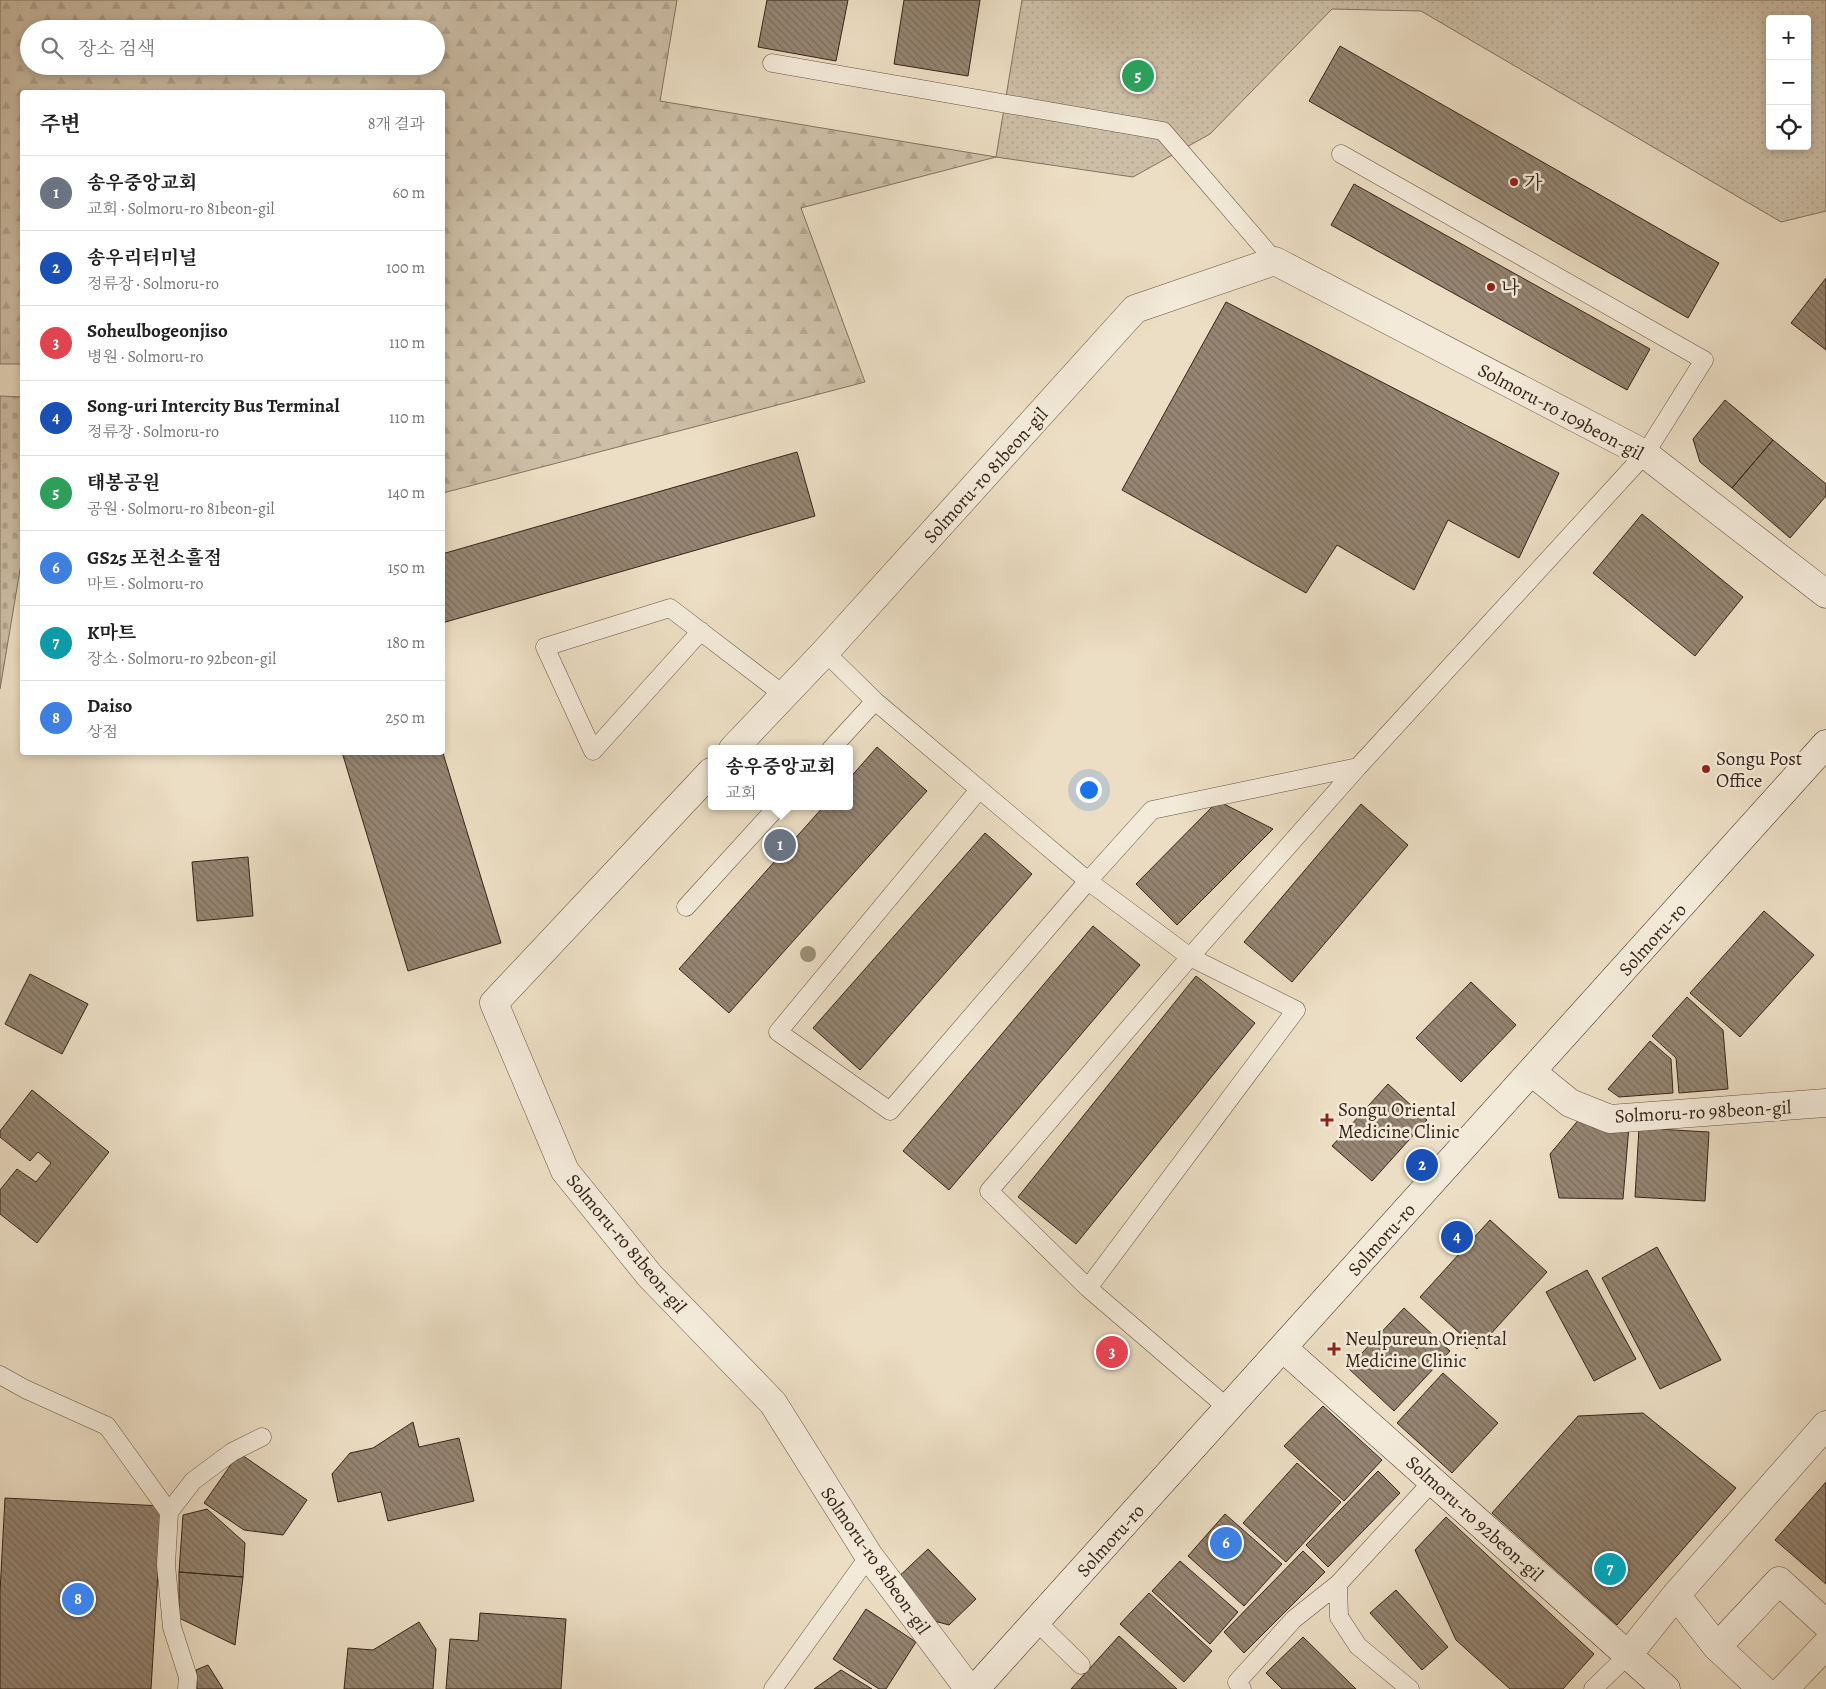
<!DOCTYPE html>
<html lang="ko">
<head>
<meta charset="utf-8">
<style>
  :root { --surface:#fff; --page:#f6f6f6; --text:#222; --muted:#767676; --line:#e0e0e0; --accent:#8f2418 }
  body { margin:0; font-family:Alegreya,"Noto Serif KR",serif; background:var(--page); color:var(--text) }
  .controls { position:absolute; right:15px; top:15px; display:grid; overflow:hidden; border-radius:5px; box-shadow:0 2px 8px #0003 }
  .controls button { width:45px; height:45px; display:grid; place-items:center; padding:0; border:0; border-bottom:1px solid var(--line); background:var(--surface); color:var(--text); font:25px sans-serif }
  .you { position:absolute; left:1088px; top:789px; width:18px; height:18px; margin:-12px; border:4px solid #fff; border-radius:50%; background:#1a73e8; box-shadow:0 0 0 8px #1a73e833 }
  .badge { display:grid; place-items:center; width:32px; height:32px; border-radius:50%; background:var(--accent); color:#fff; font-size:16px; font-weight:700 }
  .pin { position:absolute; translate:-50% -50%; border:2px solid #fff; box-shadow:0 1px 5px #0006 }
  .popup { position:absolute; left:708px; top:745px; width:145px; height:65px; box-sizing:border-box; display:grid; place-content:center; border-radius:5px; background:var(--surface); filter:drop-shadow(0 1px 4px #0005); font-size:16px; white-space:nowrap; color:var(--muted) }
  .popup b { font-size:19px; color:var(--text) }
  .popup::after { content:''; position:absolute; left:50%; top:100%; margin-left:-10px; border:10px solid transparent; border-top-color:var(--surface) }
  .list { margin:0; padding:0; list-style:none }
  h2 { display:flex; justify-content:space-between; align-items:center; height:65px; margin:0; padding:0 20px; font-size:21px }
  h2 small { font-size:16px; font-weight:400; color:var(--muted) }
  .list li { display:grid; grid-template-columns:32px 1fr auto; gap:15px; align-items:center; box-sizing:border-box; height:75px; padding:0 20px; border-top:1px solid var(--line) }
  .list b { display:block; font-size:19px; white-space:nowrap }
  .list p { margin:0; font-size:16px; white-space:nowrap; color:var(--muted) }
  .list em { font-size:16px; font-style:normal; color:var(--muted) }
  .icon { flex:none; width:28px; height:28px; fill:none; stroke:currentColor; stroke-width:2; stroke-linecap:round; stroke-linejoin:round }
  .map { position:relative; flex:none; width:1826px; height:1689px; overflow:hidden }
  .search { position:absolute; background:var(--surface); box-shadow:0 2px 8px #0003; left:20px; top:20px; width:425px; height:55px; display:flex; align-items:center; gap:12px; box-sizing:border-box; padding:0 18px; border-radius:28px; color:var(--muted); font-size:19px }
  .panel { position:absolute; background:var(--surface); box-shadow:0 2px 8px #0003; left:20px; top:90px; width:425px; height:665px; border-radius:5px }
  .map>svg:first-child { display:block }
  .forest { fill:url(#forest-firs); stroke:#827260; fill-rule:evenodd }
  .cemetery { fill:url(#cemetery-stones); stroke:#827260 }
  .park { fill:url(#park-dots); stroke:#827260; fill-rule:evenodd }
  .building { fill:url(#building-back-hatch); stroke:#36251a }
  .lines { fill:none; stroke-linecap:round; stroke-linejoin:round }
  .lane-casing { stroke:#645344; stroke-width:19 }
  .street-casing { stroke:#645344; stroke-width:29 }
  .secondary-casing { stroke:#36251a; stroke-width:29 }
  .lane { stroke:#f3ead9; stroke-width:18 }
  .street { stroke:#f3ead9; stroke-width:28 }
  .secondary { stroke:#f3ead9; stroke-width:28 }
  .tree { fill:#9d8e7a }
  .poi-dot { fill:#8f2418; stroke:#f3ead9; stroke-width:2 }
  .labels { text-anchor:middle; stroke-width:5; stroke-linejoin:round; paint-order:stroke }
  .poi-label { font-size:19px; fill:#36251a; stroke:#f3ead9; text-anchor:start }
  .street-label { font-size:19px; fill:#36251a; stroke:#f3ead9 }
</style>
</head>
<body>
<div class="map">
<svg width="1826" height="1689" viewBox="0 0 1826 1689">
  <defs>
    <pattern id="forest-firs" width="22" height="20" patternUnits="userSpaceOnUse" patternTransform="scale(1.25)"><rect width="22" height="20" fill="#cdbfa7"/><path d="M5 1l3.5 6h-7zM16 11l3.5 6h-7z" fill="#b1a48f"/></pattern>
    <pattern id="cemetery-stones" width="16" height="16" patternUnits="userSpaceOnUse" patternTransform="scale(1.25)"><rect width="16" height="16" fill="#cdbfa7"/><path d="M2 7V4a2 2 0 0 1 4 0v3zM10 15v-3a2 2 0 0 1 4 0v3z" fill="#b1a48f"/></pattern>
    <pattern id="park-dots" width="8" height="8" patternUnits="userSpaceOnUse" patternTransform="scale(1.25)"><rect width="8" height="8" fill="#cdbfa7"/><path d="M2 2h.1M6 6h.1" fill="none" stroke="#b1a48f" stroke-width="1.8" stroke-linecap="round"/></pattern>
    <pattern id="building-back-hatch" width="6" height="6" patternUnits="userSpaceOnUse" patternTransform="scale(1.25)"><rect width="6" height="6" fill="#958572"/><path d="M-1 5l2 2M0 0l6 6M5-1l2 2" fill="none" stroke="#7a6d5d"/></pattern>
  </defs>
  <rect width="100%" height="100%" fill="#ecdec4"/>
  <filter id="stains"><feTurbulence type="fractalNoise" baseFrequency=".004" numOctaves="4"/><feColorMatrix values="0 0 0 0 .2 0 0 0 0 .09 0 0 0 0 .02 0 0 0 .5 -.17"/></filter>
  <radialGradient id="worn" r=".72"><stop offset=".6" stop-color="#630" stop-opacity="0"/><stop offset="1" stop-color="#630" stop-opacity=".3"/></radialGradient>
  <!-- forest -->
  <path class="forest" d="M0 0H677L660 101 996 157 801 208 865 382 443 493 442 92H22V364H0ZM29 29H436V66H29Z"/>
  <!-- cemetery -->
  <path class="cemetery" d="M0 396 22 397V558L0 689Z"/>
  <!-- park -->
  <path class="park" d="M1022 0H1826V211L1781 222 1421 11 1332 9 1210 134 1133 177 996 157ZM1770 19H1807V146H1770Z"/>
  <!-- building -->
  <path class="building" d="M767 0H848L836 61 758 47Z
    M904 0H980L968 76 894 64Z
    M1340 46 1719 263 1688 318 1309 101Z
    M1354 184 1650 349 1627 390 1331 225Z
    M1826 278V350L1791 323Z
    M1226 302 1559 473 1519 558 1448 520 1414 590 1337 545 1306 593 1122 490Z
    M1725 400 1773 440 1732 488 1700 462 1693 439Z
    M1773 440 1826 484V496L1790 538 1732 488Z
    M797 452 815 516 442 623V554Z
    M1642 514 1743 597 1695 656 1593 573Z
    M877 747 927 791 729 1013 679 969 824 806H849V779Z
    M442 750 501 943 408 971 342 752H442Z
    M1218 801 1273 829 1177 925 1136 884Z
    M1361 804 1408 845 1292 982 1244 942Z
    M985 833 1032 874 860 1070 813 1028Z
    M248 857 253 916 197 921 192 862Z
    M1764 911 1814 955 1740 1037 1690 993Z
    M1093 926 1140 965 949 1190 903 1151Z
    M30 974 88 1004 62 1054 5 1024Z
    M1196 976 1255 1023 1076 1244 1018 1197Z
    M1471 982 1516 1025 1461 1082 1416 1038Z
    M1687 997 1723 1030 1728 1089 1679 1093 1676 1058 1652 1036Z
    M1650 1041 1671 1059 1673 1093 1619 1097 1608 1089Z
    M1388 1084 1427 1120 1372 1181 1332 1146Z
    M32 1090 109 1152 37 1243 0 1214V1190L17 1169 36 1182 51 1163 38 1152 30 1161 0 1137V1131Z
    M1581 1117 1629 1126 1623 1199 1559 1198 1550 1154Z
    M1639 1128 1709 1132 1705 1201 1635 1197Z
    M1490 1220 1547 1272 1477 1349 1420 1297Z
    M1657 1247 1721 1360 1660 1389 1602 1278Z
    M1587 1270 1636 1359 1594 1381 1546 1292Z
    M1404 1308 1450 1351 1394 1411 1348 1368Z
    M1443 1373 1498 1423 1452 1473 1397 1423Z
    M1323 1406 1382 1460 1344 1501 1284 1446Z
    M1643 1413 1736 1488 1617 1625 1492 1513 1578 1416Z
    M413 1422 419 1447 459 1438 474 1501 388 1521 381 1492 338 1502 332 1474 350 1453 373 1448Z
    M239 1453 307 1500 283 1535 244 1530 204 1503Z
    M1297 1463 1341 1502 1286 1562 1243 1523Z
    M1378 1471 1400 1493 1328 1567 1306 1545Z
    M1826 1482V1584L1775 1540Z
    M5 1498 162 1506 151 1689H0V1592Z
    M207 1509 245 1543 243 1577 179 1572 183 1515Z
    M1225 1514 1282 1564 1244 1606 1188 1556Z
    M1446 1517 1594 1654 1563 1689H1510L1456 1640 1415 1550Z
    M928 1549 976 1599 949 1625 927 1619 892 1583Z
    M1303 1551 1325 1572 1244 1653 1224 1632Z
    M1180 1561 1238 1612 1210 1644 1152 1591Z
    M179 1572 243 1577 235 1645 179 1618Z
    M1396 1590 1448 1647 1422 1670 1370 1613Z
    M1149 1593 1212 1651 1184 1682 1120 1624Z
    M866 1609 916 1642 886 1689H879L833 1659Z
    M480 1613 566 1619 561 1689H446L450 1639 478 1641Z
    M419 1622 436 1649 433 1689H344L348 1648 373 1650Z
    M1119 1636 1177 1689H1071Z
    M1303 1637 1356 1689H1282L1266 1673Z
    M208 1665 223 1689H197L196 1670Z
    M841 1670 872 1689H814Z"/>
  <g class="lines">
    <defs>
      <path id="lane" d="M772 63 1163 131 1275 261
        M1341 154 1704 360 1645 454 1358 767
        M701 631 593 751 545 647 670 608 784 695
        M825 652 875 701 831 749
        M875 701 1088 881 1152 810 1358 767 1190 957 989 1191 1088 1288 1229 1409
        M978 791 778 1032 890 1111 1088 881 1190 957 1296 1010 1088 1288
        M686 907 778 806
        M0 1375 25 1389 107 1426 169 1512
        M1036 1621 1081 1665
        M187 1689 188 1677 172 1627 166 1565 169 1512 193 1481 232 1452 262 1437
        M773 1689 869 1556
        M1242 1689 1237 1682 1294 1619 1338 1584
        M1410 1689 1358 1646 1339 1617 1338 1584 1433 1481
        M1593 1689 1628 1655"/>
      <path id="street" d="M733 749 825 652 1135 309 1275 261 1645 454 1826 594
        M711 772 494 1003 565 1171 650 1276 773 1403 869 1556 969 1689
        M1532 1072 1570 1103 1610 1119 1826 1103
        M1676 1595 1717 1647 1762 1689
        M1717 1647 1779 1581 1826 1624
        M1628 1655 1676 1595 1826 1425
        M1784 1689 1826 1645"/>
      <path id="secondary" d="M1283 1348 1666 1689
        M975 1689 1826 744"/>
    </defs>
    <!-- lane casing -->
    <use href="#lane" class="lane-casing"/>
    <!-- street casing -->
    <use href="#street" class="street-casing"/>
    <!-- secondary casing -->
    <use href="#secondary" class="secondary-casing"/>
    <!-- lane -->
    <use href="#lane" class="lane"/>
    <!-- street -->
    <use href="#street" class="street"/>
    <!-- secondary -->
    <use href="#secondary" class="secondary"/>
  </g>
  <!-- trees -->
  <circle class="tree" cx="808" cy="954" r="8"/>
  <!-- markers -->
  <g class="poi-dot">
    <circle cx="1514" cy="182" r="5"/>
    <circle cx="1491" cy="287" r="5"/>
    <circle cx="1706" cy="769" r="5"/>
    <path d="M1324.5 1112.5h5v5h5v5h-5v5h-5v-5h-5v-5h5z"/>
    <path d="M1331.5 1341.5h5v5h5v5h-5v5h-5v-5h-5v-5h5z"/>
  </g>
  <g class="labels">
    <!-- poi labels -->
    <g class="poi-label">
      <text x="1524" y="189">가</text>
      <text x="1501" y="294">나</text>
      <text x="1716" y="765">Songu Post<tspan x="1716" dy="22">Office</tspan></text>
      <text x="1338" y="1116">Songu Oriental<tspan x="1338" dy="22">Medicine Clinic</tspan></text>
      <text x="1345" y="1345">Neulpureun Oriental<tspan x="1345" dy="22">Medicine Clinic</tspan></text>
    </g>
    <!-- street labels -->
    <g class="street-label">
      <text transform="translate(1561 411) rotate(28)" y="7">Solmoru-ro 109beon-gil</text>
      <text transform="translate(985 475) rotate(-48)" y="7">Solmoru-ro 81beon-gil</text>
      <text transform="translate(1652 939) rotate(-48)" y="7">Solmoru-ro</text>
      <text transform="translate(1703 1111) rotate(-3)" y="7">Solmoru-ro 98beon-gil</text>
      <text transform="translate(1381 1239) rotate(-48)" y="7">Solmoru-ro</text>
      <text transform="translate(627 1243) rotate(50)" y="7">Solmoru-ro 81beon-gil</text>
      <text transform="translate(1475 1518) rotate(42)" y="7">Solmoru-ro 92beon-gil</text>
      <text transform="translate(1110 1540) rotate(-48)" y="7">Solmoru-ro</text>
      <text transform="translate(876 1560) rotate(55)" y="7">Solmoru-ro 81beon-gil</text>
    </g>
  </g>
  <rect width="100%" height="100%" filter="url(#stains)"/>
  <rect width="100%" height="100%" fill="url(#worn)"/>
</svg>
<div class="controls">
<button>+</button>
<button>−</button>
<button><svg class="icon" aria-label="locate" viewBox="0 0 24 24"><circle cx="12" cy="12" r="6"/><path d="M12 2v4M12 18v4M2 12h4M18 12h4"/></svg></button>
</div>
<div class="you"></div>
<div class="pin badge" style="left:780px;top:845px;background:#6b7280">1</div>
<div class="popup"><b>송우중앙교회</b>교회</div>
<div class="pin badge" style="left:1422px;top:1165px;background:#1a4fb4">2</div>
<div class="pin badge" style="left:1112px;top:1352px;background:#e0444e">3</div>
<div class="pin badge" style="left:1457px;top:1237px;background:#1a4fb4">4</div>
<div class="pin badge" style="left:1138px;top:76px;background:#2e9e5b">5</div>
<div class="pin badge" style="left:1226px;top:1543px;background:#3f7fe0">6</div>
<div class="pin badge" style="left:1610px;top:1569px;background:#0f9aa8">7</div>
<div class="pin badge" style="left:78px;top:1599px;background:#3f7fe0">8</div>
<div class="search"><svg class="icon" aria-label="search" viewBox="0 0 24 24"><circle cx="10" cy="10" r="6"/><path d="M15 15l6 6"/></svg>장소 검색</div>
<section class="panel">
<h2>주변<small>8개 결과</small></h2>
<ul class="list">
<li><span class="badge" style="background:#6b7280">1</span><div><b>송우중앙교회</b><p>교회 · Solmoru-ro 81beon-gil</p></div><em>60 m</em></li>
<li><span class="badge" style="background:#1a4fb4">2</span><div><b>송우리터미널</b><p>정류장 · Solmoru-ro</p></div><em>100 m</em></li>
<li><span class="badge" style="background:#e0444e">3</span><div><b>Soheulbogeonjiso</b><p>병원 · Solmoru-ro</p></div><em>110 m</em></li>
<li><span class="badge" style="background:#1a4fb4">4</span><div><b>Song-uri Intercity Bus Terminal</b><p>정류장 · Solmoru-ro</p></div><em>110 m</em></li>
<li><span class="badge" style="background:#2e9e5b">5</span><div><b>태봉공원</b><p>공원 · Solmoru-ro 81beon-gil</p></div><em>140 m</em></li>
<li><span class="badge" style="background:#3f7fe0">6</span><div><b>GS25 포천소흘점</b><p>마트 · Solmoru-ro</p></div><em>150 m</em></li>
<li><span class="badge" style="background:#0f9aa8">7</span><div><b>K마트</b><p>장소 · Solmoru-ro 92beon-gil</p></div><em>180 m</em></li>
<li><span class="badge" style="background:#3f7fe0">8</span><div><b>Daiso</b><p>상점</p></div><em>250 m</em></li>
</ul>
</section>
</div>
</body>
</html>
